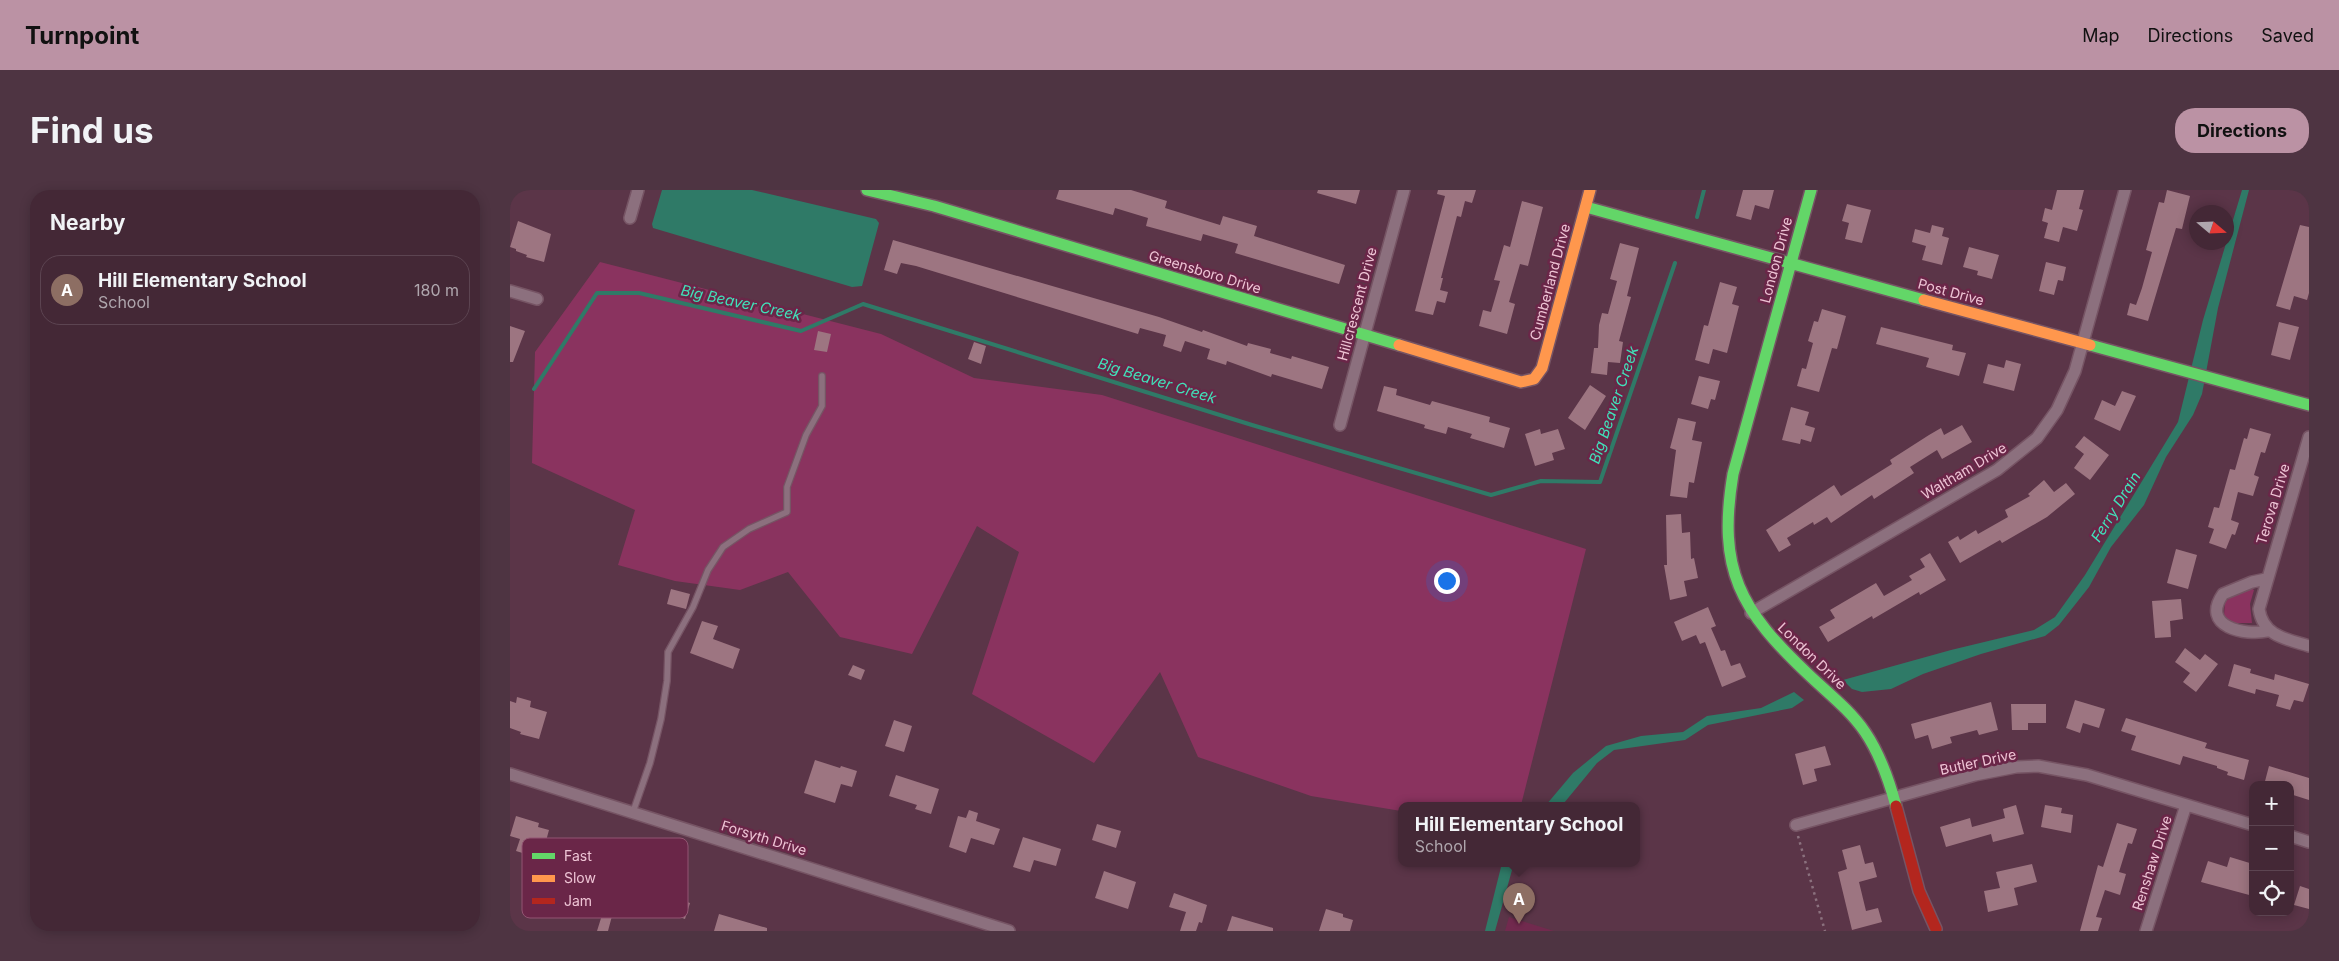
<!DOCTYPE html>
<html lang="en">
<head>
<meta charset="utf-8">
<style>
  :root { --surface:#442836; --page:#4e3442; --text:#f1f3f6; --muted:#afa6ad; --line:#5c4451; --accent:#bb92a4 }
  body { margin:0; font-family:Inter,sans-serif; background:var(--page); color:var(--text) }
  .controls { position:absolute; right:15px; bottom:15px; display:grid; overflow:hidden; border-radius:10px; box-shadow:0 2px 12px #0003 }
  .controls button { width:45px; height:45px; display:grid; place-items:center; padding:0; border:0; border-bottom:1px solid var(--line); background:var(--surface); color:var(--text); font:25px sans-serif }
  .compass { position:absolute; left:1679px; top:15px; width:45px; height:45px; border-radius:50%; background:var(--surface); box-shadow:0 2px 12px #0003; rotate:109deg }
  .you { position:absolute; left:936px; top:390px; width:18px; height:18px; margin:-12px; border:4px solid #fff; border-radius:50%; background:#1a73e8; box-shadow:0 0 0 8px #1a73e833 }
  .badge { display:grid; place-items:center; width:32px; height:32px; border-radius:50%; background:var(--accent); color:#fff; font-size:16px; font-weight:700 }
  .pin { position:absolute; translate:-50% -41px; filter:drop-shadow(0 1px 2px #0008) }
  .pin::after { content:''; position:absolute; top:26px; width:18px; height:15px; background:inherit; clip-path:polygon(0 0,100% 0,50% 100%) }
  .popup { position:absolute; left:888px; top:612px; width:242px; height:65px; box-sizing:border-box; display:grid; place-content:center; border-radius:10px; background:var(--surface); filter:drop-shadow(0 1px 4px #0005); font-size:16px; white-space:nowrap; color:var(--muted) }
  .popup b { font-size:19px; color:var(--text) }
  .popup::after { content:''; position:absolute; left:50%; top:100%; margin-left:-10px; border:10px solid transparent; border-top-color:var(--surface) }
  .list { margin:0; padding:0; list-style:none }
  h2 { display:flex; justify-content:space-between; align-items:center; height:65px; margin:0; padding:0 20px; font-size:21px }
  h2 small { font-size:16px; font-weight:400; color:var(--muted) }
  .list li { display:grid; grid-template-columns:32px 1fr auto; gap:15px; align-items:center; box-sizing:border-box; height:70px; margin:0 10px 10px; padding:0 10px; border:1px solid var(--line); border-radius:20px }
  .list b { display:block; font-size:19px; white-space:nowrap }
  .list p { margin:0; font-size:16px; white-space:nowrap; color:var(--muted) }
  .list em { font-size:16px; font-style:normal; color:var(--muted) }
  .icon { flex:none; width:28px; height:28px; fill:none; stroke:currentColor; stroke-width:2; stroke-linecap:round; stroke-linejoin:round }
  .map { position:relative; flex:none; width:1799px; height:741px; overflow:hidden; border-radius:20px }
  header { display:flex; align-items:center; gap:30px; box-sizing:border-box; height:70px; padding:0 25px; background:var(--accent); color:#111 }
  header strong { font-size:24px }
  nav { display:flex; gap:28px; margin-inline-start:auto; font-size:18px }
  .intro { display:flex; align-items:center; justify-content:space-between; box-sizing:border-box; height:120px; padding:0 30px }
  h1 { margin:0; font-size:35px }
  .button { padding:12px 22px; border-radius:20px; background:var(--accent); color:#111; font-size:18px; font-weight:700 }
  main { display:flex; gap:30px; padding:0 30px }
  aside { flex:1; background:var(--surface); border-radius:20px; box-shadow:0 2px 12px #0003 }
  .map>svg:first-child { display:block }
  .built { fill:#712a4e }
  .green { fill:#8a335f }
  .water { fill:#2f7a67 }
  .lines { fill:none; stroke-linecap:round; stroke-linejoin:round }
  .stream { stroke:#2f7a67; stroke-width:4 }
  .building { fill:#9d7581 }
  .lane-casing { stroke:#765464; stroke-width:8 }
  .street-casing { stroke:#765464; stroke-width:14 }
  .fast-casing { stroke:#765464; stroke-width:14 }
  .slow-casing { stroke:#765464; stroke-width:14 }
  .jam-casing { stroke:#765464; stroke-width:14 }
  .path { stroke:#8b717e; stroke-width:2.5; stroke-dasharray:2.5 4; stroke-linecap:butt }
  .lane { stroke:#8c707e; stroke-width:5.5 }
  .street { stroke:#8c707e; stroke-width:11 }
  .fast { stroke:#63d668; stroke-width:11 }
  .slow { stroke:#ff974d; stroke-width:11 }
  .jam { stroke:#b3261e; stroke-width:11 }
  .labels { text-anchor:middle; stroke-width:5; stroke-linejoin:round; paint-order:stroke }
  .street-label { font-size:14px; fill:#eec4d5; stroke:#6a2648 }
  .water-label { font-size:15px; font-style:italic; fill:#41e1b9; stroke:#6a2648 }
  .key { fill:#6a2648; stroke:#925572; stroke-width:1 }
  .key-label { font-size:14px; fill:#eec4d5 }
</style>
</head>
<body>
<header>
<strong>Turnpoint</strong>
<nav><a>Map</a><a>Directions</a><a>Saved</a></nav>
</header>
<div class="intro"><h1>Find us</h1><a class="button">Directions</a></div>
<main>
<aside>
<h2>Nearby<small></small></h2>
<ul class="list">
<li><span class="badge" style="background:#8d6e63">A</span><div><b>Hill Elementary School</b><p>School</p></div><em>180 m</em></li>
</ul>
</aside>
<div class="map">
<svg width="1799" height="741" viewBox="0 0 1799 741">
  <rect width="100%" height="100%" fill="#5b3548"/>
  <!-- built -->
  <path class="built" d="M999 727 1044 741H995Z"/>
  <!-- green -->
  <path class="green" d="M90 72 371 144 464 188 592 205 1076 359 1011 615H892L891 621 801 606 688 567 650 482 584 573 462 504 509 362 467 336 402 464 330 447 278 382 230 400 165 391 108 375 125 320 22 273 25 162Z
    M1741 398 1744 400 1740 414 1742 433H1723L1714 426 1715 412 1721 407Z"/>
  <!-- water -->
  <path class="water" d="M152 0H242L366 29 369 33 368 37 352 96 342 97 143 38 142 34Z
    M1732 0H1739L1708 118 1692 204 1683 225 1656 267 1634 315 1601 357 1579 397 1549 435 1535 446 1471 464 1413 484 1381 499 1352 502 1342 499 1333 490 1441 460 1524 440 1545 427 1575 385 1668 232 1693 130Z
    M1284 502 1294 510 1282 518 1198 535 1175 550 1104 560 1087 573 1054 613 1048 615H1036L1063 583 1096 556 1131 546 1173 542 1197 526 1251 518Z
    M992 673H1004L985 741H975Z"/>
  <g class="lines">
    <!-- stream -->
    <path class="stream" d="M1187 27 1194 0
      M24 199 87 103H129L291 141 353 114 742 235 981 305 1031 291 1090 292 1165 73"/>
  </g>
  <!-- building -->
  <path class="building" d="M549 0H621L657 11 655 18 710 35 713 26 747 36 744 46 835 75 829 94 725 63 728 54 693 44 691 51 636 36 638 28 605 18 603 25 546 9Z
    M808 0H850L846 14 807 3Z
    M928 0H966L962 13 955 11 951 27 947 26 931 88H933L930 100 938 102 935 113 927 111 923 125 905 121 935 6 927 4Z
    M1233 0H1264L1259 19 1245 15 1241 30 1226 26Z
    M1547 0H1574L1569 19 1573 20 1567 41 1553 37 1549 52 1534 48 1538 33 1532 31 1535 18 1542 20Z
    M1657 0 1680 6 1672 39 1666 38 1638 131 1617 125 1620 113 1626 115 1632 98 1642 62 1636 60 1649 12 1654 13Z
    M1012 11 1033 17 1018 76 1010 74 999 112 1005 114 997 144 969 136 973 120 981 122 990 91 984 90 994 55 1000 57Z
    M1337 14 1361 20 1352 53 1335 49 1339 33 1332 31Z
    M8 31 41 44 34 72 16 67 17 65 6 61V59L0 57Z
    M1422 35 1434 38 1432 46 1439 48 1432 75 1412 70 1416 56 1402 52 1405 39 1420 43Z
    M1790 35 1799 37V103L1797 110 1784 106 1780 120 1766 116Z
    M383 50 649 127 692 142 693 140 737 156 738 153 761 159 760 163 781 169 782 166 819 177 812 199 762 184 761 187 717 171 716 175 697 169 700 159 675 151 671 162 653 156 656 145 630 138 628 144 406 76 391 73 387 84 374 80Z
    M1110 53 1129 58 1117 106 1121 107 1109 151 1113 152 1110 173 1098 172 1097 185 1081 183 1084 158H1088L1089 135 1092 123 1098 124 1107 91 1100 89Z
    M1459 57 1489 65 1482 89 1467 85 1468 81 1453 77Z
    M1536 72 1556 77 1553 91 1548 90 1544 105 1529 101Z
    M1210 92 1227 97 1222 114 1229 116 1217 163 1203 159 1199 174 1185 170 1194 135 1198 136Z
    M1312 119 1336 126 1327 159 1322 158 1309 202 1287 196 1292 178 1296 179 1303 153 1298 151 1304 131 1308 132Z
    M1769 132 1789 137 1780 170 1761 165Z
    M0 136 15 141 3 172H0Z
    M1371 137 1443 155 1442 160 1456 163 1449 186 1416 177 1419 168 1366 154Z
    M308 141 321 144 317 162 304 160Z
    M464 152 476 156 471 174 458 169Z
    M1496 170 1511 174 1504 201 1473 193 1478 174 1494 178Z
    M1189 186 1210 191 1205 210 1201 209 1198 219 1181 214Z
    M1080 195 1096 206 1075 240 1058 228Z
    M874 196 887 199 886 205 920 215 922 211 980 227 979 232 1000 238 994 258 960 248 962 244 938 237 936 244 914 238 915 235 867 221Z
    M1612 201 1626 206 1610 241 1584 229 1592 210 1605 216Z
    M1281 217 1299 222 1295 235 1305 238 1301 252 1291 249 1290 254 1272 250Z
    M1168 228 1186 232 1182 250 1192 252 1184 293 1179 292 1177 308 1160 306 1166 260 1160 258Z
    M1452 235 1462 252 1432 269 1427 260 1400 277 1404 283 1364 309 1362 305 1321 333 1317 327 1304 335 1303 332 1277 348 1281 355 1269 362 1256 340 1324 295 1331 306 1382 274 1380 270 1419 245 1431 238 1434 245Z
    M1740 238 1761 244 1755 263 1751 262 1744 285 1749 287 1743 306 1728 302 1721 330 1729 333 1725 345 1722 344 1716 359 1699 353 1704 339 1698 337 1704 317 1709 318 1720 279 1725 280 1734 248 1737 249Z
    M1030 239 1031 244 1048 239 1055 259 1042 263 1044 270 1025 276 1015 244Z
    M1574 246 1599 265 1580 290 1564 278 1574 264 1565 257Z
    M1534 290 1544 302 1556 293 1565 304 1537 327 1492 353 1490 350 1450 373 1438 352 1448 346 1450 350 1466 340 1468 344 1498 327 1495 320 1520 306 1518 304Z
    M1171 324 1172 343 1180 342 1181 369 1184 368 1188 388 1174 391 1177 406 1160 410 1154 375H1157L1156 325Z
    M1666 359 1687 365 1678 399 1657 393Z
    M1420 363 1436 390 1410 405 1409 402 1363 429 1362 426 1318 452 1309 437 1325 428 1320 420 1366 393 1374 406 1402 390 1399 386 1415 377 1410 369Z
    M161 399 180 404 176 419 157 414Z
    M1671 409 1673 429 1660 431 1661 447 1645 448 1642 411Z
    M1198 417 1206 436 1201 438 1211 461 1215 460 1221 476 1230 473 1236 487 1212 497 1195 452 1190 454 1186 445 1172 451 1164 432Z
    M192 431 208 436 203 449 230 459 223 479 180 463Z
    M1675 458 1690 470 1695 464 1708 474 1686 502 1673 492 1680 483 1665 472Z
    M1724 474 1741 479 1740 483 1764 490 1765 484 1799 494 1793 512 1784 510 1780 520 1766 516 1769 505 1746 499 1745 504 1718 496Z
    M343 475 355 480 351 490 338 485Z
    M7 507 21 511 20 517 37 522 29 549 10 544 11 542 0 538V511L6 513Z
    M1565 510 1595 519 1589 538 1573 533 1570 543 1556 538Z
    M1481 512 1488 540 1469 545 1467 540 1440 547 1442 553 1422 559 1418 545 1405 549 1401 534Z
    M1501 514H1536V533H1518V540H1502Z
    M1616 528 1697 553 1695 558 1739 570 1734 590 1717 585 1718 582 1707 578V576L1673 566 1670 575 1621 560 1626 546 1611 541Z
    M384 530 402 536 394 562 375 556Z
    M1315 556 1321 575 1304 579 1307 591 1293 595 1285 564Z
    M305 570 330 578 331 576 347 581 342 597 331 594 325 613 294 603Z
    M1759 576 1799 588V610L1780 604V595H1754Z
    M386 585 429 599 421 624 405 619 407 615 379 606Z
    M1506 615 1514 644 1483 652 1481 644 1436 657 1430 637 1460 628 1462 637 1495 628 1493 619Z
    M1535 615 1552 618 1551 623 1563 625 1561 643 1531 637Z
    M459 620 468 623 466 631 490 639 484 655 461 648 456 663 439 657 448 626 456 628Z
    M6 626 29 633 28 637 39 640 33 662 21 658 19 665 6 661 10 649 0 646Z
    M1607 633 1627 639 1622 654 1618 653 1609 682 1616 684 1610 705 1595 700 1586 727 1592 728 1588 741H1570L1588 675 1593 677Z
    M587 634 611 641 606 658 582 650Z
    M513 647 551 659 546 676 524 670 520 682 503 677Z
    M1350 655 1355 674 1363 672 1367 687 1349 692 1356 721 1368 718 1372 732 1342 740 1328 682 1337 679 1332 660Z
    M1720 667 1743 674V706L1691 692 1698 671 1717 677Z
    M51 674 68 679 63 694 71 696 62 726 56 724 55 728 38 723 39 719 31 717 34 706 30 705 34 691 38 692 41 683 48 685Z
    M1522 674 1527 692 1504 698 1508 715 1478 722 1474 701 1490 698 1486 682Z
    M594 681 626 692 618 719 585 708Z
    M1790 696 1799 699V719L1784 715Z
    M147 702 180 713 175 729 143 718Z
    M664 703 697 715 692 733 689 732 686 741H670L676 722 659 717Z
    M93 709 106 711 98 741H87L92 725 89 724Z
    M816 719 833 724V727L843 730 840 741H809Z
    M209 724 257 738V741H204Z
    M722 726 763 738V741H717Z"/>
  <g class="lines">
    <defs>
      <path id="lane" d="M123 622 140 573 151 529 157 491 158 462 183 417 198 380 213 357 239 339 277 322V297L296 245 312 216V186"/>
      <path id="street" d="M120 28 128 0
        M0 101 27 109
        M830 235 894 0
        M1799 247 1749 419C1753 446 1776 449 1799 456
        M1756 389 1742 392 1713 404C1690 437 1735 446 1758 441
        M1241 423 1487 280 1527 248 1547 220 1565 181 1615 0
        M0 584 499 741
        M1286 635 1465 585 1506 577 1528 576 1577 585 1743 635
        M1780 646 1799 652
        M1636 741 1676 615"/>
      <path id="fast" d="M357 0 424 16 889 155
        M1301 0 1223 284C1207 380 1230 420 1299 485 1319 504 1340 520 1355 542 1370 564 1379 590 1386 616
        M1076 17 1414 110
        M1580 155 1799 215"/>
      <path id="slow" d="M1414 110 1580 155
        M889 155 1011 192 1024 189 1032 178 1080 0"/>
      <path id="jam" d="M1386 616 1409 701 1426 739"/>
    </defs>
    <!-- lane casing -->
    <use href="#lane" class="lane-casing"/>
    <!-- street casing -->
    <use href="#street" class="street-casing"/>
    <!-- fast casing -->
    <use href="#fast" class="fast-casing"/>
    <!-- slow casing -->
    <use href="#slow" class="slow-casing"/>
    <!-- jam casing -->
    <use href="#jam" class="jam-casing"/>
    <!-- path -->
    <path class="path" d="M1288 646 1315 741"/>
    <!-- lane -->
    <use href="#lane" class="lane"/>
    <!-- street -->
    <use href="#street" class="street"/>
    <!-- fast -->
    <use href="#fast" class="fast"/>
    <!-- slow -->
    <use href="#slow" class="slow"/>
    <!-- jam -->
    <use href="#jam" class="jam"/>
  </g>
  <g class="labels">
    <!-- street labels -->
    <g class="street-label">
      <text transform="translate(1266 70) rotate(-75)" y="5">London Drive</text>
      <text transform="translate(695 82) rotate(17)" y="5">Greensboro Drive</text>
      <text transform="translate(1040 92) rotate(-75)" y="5">Cumberland Drive</text>
      <text transform="translate(1441 102) rotate(15)" y="5">Post Drive</text>
      <text transform="translate(847 114) rotate(-75)" y="5">Hillcrescent Drive</text>
      <text transform="translate(1454 281) rotate(-31)" y="5">Waltham Drive</text>
      <text transform="translate(1763 314) rotate(-73)" y="5">Terova Drive</text>
      <text transform="translate(1302 466) rotate(44)" y="5">London Drive</text>
      <text transform="translate(1468 572) rotate(-12)" y="5">Butler Drive</text>
      <text transform="translate(254 648) rotate(17)" y="5">Forsyth Drive</text>
      <text transform="translate(1642 673) rotate(-72)" y="5">Renshaw Drive</text>
    </g>
    <!-- water labels -->
    <g class="water-label">
      <text transform="translate(231 113) rotate(12)" y="5">Big Beaver Creek</text>
      <text transform="translate(647 191) rotate(17)" y="5">Big Beaver Creek</text>
      <text transform="translate(1104 215) rotate(-71)" y="5">Big Beaver Creek</text>
      <text transform="translate(1606 317) rotate(-58)" y="5">Ferry Drain</text>
    </g>
  </g>
  <!-- legend -->
  <rect x="12" y="648" width="166" height="80" rx="8" class="key"/>
  <rect x="22" y="663" width="23" height="6" fill="#63d668"/>
  <rect x="22" y="685" width="23" height="7" fill="#ff974d"/>
  <rect x="22" y="708" width="23" height="6" fill="#b3261e"/>
  <g class="key-label">
    <text x="54" y="671">Fast</text>
    <text x="54" y="693">Slow</text>
    <text x="54" y="716">Jam</text>
  </g>
</svg>
<div class="controls">
<button>+</button>
<button>−</button>
<button><svg class="icon" aria-label="locate" viewBox="0 0 24 24"><circle cx="12" cy="12" r="6"/><path d="M12 2v4M12 18v4M2 12h4M18 12h4"/></svg></button>
</div>
<svg class="compass" viewBox="-18 -18 36 36"><path d="M0-13l5 13h-10z" fill="#e53935"/><path d="M0 13l5-13h-10z" fill="#afa6ad"/></svg>
<div class="you"></div>
<div class="pin badge" style="left:1009px;top:734px;background:#8d6e63">A</div>
<div class="popup"><b>Hill Elementary School</b>School</div>
</div>
</main>
</body>
</html>
